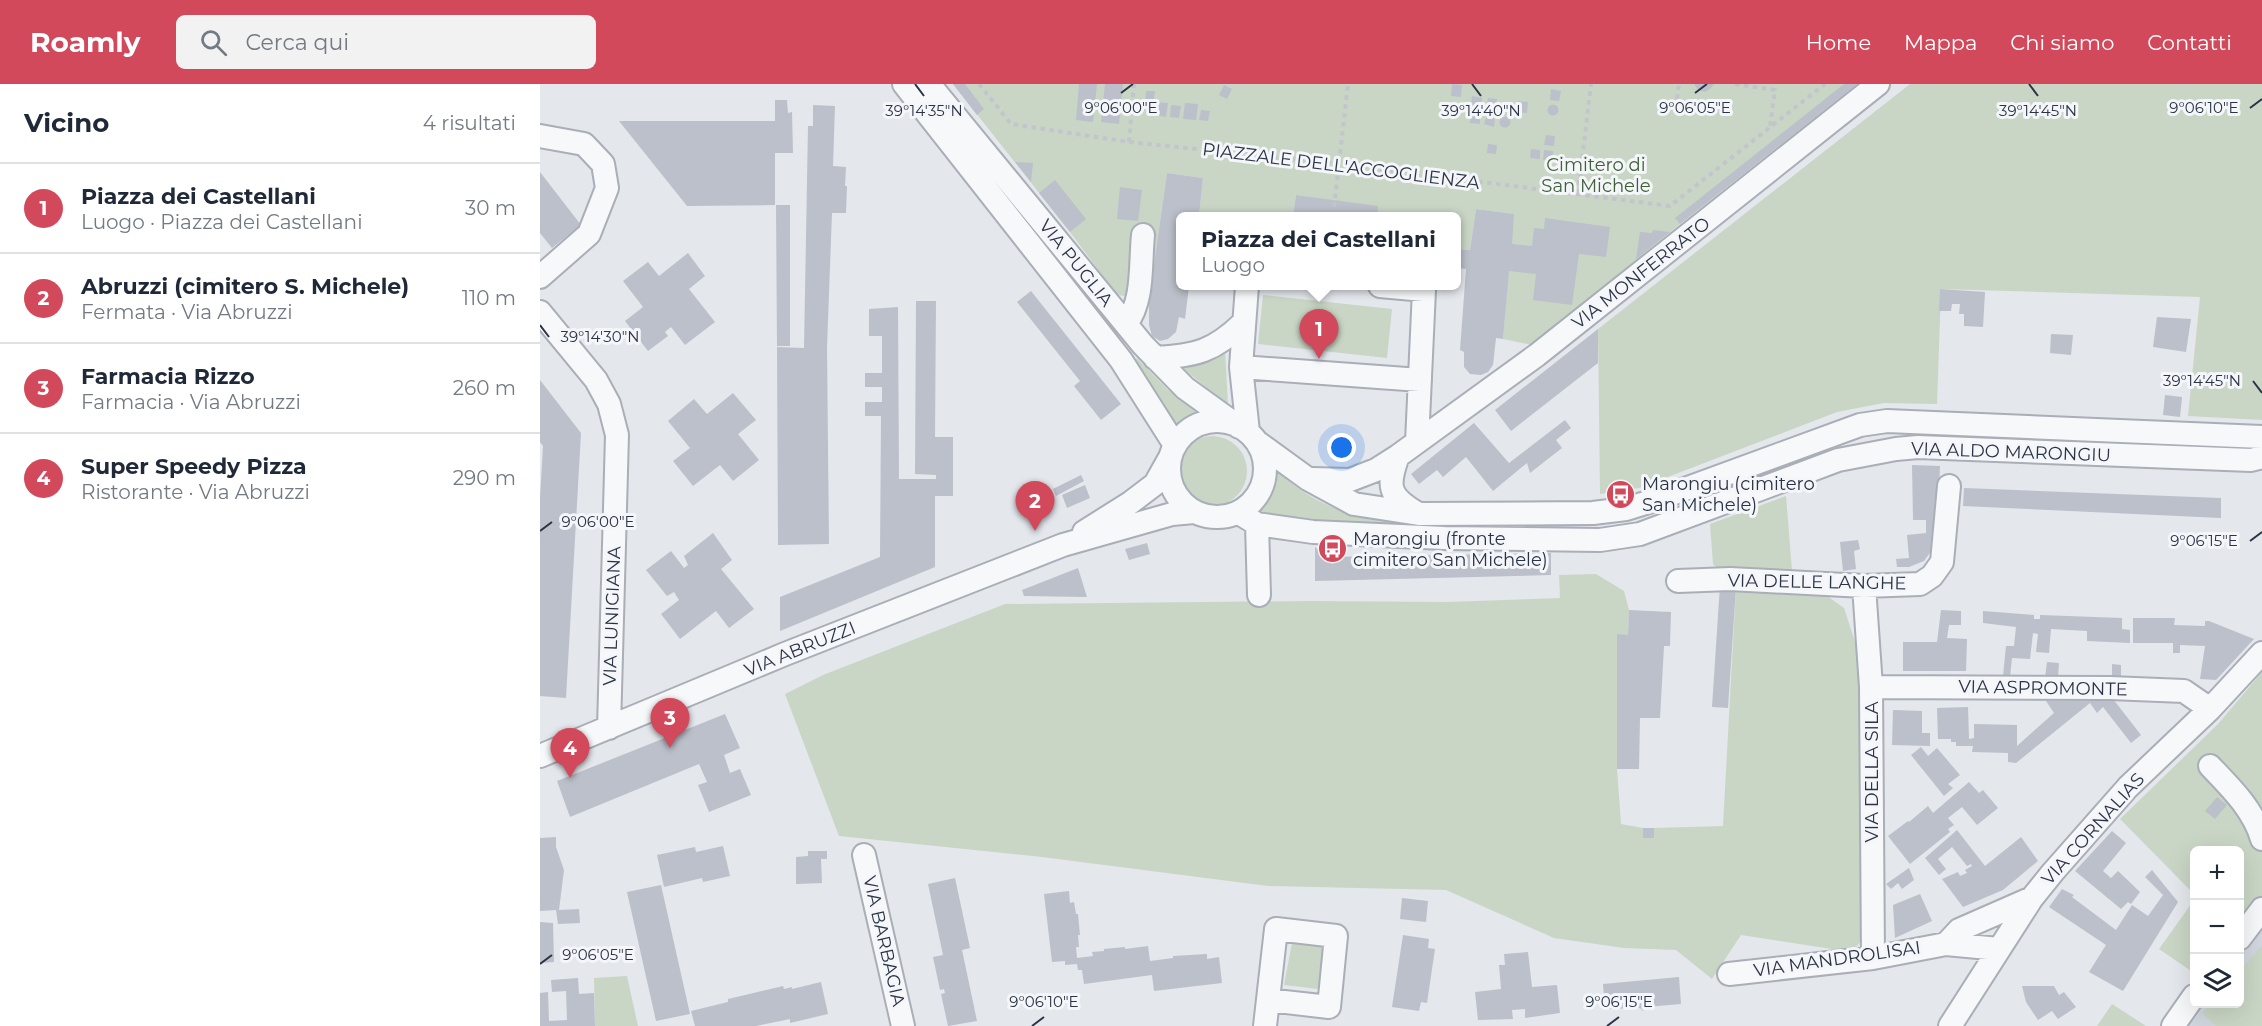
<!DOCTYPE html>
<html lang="it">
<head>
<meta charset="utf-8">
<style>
  :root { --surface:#fff; --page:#f2f2f3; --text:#1f2937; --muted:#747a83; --line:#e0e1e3; --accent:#d1495b }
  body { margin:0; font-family:Montserrat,sans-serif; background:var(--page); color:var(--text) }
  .controls { position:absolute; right:18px; bottom:18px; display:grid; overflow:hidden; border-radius:9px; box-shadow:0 6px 24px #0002 }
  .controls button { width:54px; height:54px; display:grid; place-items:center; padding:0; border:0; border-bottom:2px solid var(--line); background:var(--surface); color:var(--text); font:30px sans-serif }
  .you { position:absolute; left:802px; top:364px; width:21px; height:21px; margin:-15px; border:4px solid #fff; border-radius:50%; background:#1a73e8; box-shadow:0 0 0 9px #1a73e833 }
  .badge { display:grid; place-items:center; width:39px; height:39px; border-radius:50%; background:var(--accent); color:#fff; font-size:20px; font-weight:700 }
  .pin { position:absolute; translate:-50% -50px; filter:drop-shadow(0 2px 3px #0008) }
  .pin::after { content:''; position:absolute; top:32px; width:21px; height:18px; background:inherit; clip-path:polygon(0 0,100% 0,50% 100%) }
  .popup { position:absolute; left:636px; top:128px; width:285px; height:78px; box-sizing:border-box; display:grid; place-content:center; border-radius:9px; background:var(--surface); filter:drop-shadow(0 2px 4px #0005); font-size:20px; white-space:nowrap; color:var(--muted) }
  .popup b { font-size:22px; color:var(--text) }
  .popup::after { content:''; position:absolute; left:50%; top:100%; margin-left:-12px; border:12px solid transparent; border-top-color:var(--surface) }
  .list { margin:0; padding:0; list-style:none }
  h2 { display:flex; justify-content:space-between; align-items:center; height:78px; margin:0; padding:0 24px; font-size:26px }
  h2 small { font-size:20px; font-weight:400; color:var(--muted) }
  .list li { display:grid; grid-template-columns:39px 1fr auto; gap:18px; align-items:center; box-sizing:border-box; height:90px; padding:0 24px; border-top:2px solid var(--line) }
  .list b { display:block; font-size:22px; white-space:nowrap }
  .list p { margin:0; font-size:20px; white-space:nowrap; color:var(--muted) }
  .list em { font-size:20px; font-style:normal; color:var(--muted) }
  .icon { flex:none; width:33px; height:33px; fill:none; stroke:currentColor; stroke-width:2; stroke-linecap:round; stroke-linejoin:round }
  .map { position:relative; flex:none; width:1722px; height:942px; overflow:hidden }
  header { display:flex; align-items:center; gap:36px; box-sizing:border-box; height:84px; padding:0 30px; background:var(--accent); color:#fff }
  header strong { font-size:28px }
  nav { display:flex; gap:33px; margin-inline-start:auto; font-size:21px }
  .search { width:420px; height:54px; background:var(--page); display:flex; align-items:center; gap:15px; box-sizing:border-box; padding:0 21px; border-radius:9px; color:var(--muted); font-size:22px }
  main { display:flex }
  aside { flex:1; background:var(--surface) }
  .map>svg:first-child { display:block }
  .built { fill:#d2d6de }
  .green { fill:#c9d6c5 }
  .building { fill:#bbc0ca }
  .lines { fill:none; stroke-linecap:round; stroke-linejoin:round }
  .minor-casing { stroke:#a9aeb7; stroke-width:26 }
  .path { stroke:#c2c5cb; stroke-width:4; stroke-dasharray:4.5 4.5; stroke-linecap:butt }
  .minor { stroke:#f7f8fa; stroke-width:22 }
  .ticks { fill:none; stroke:#2b3445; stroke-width:2 }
  .labels { text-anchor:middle; stroke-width:6; stroke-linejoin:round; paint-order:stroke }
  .park-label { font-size:18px; fill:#3f6138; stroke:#f4f6f9 }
  .street-label { font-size:18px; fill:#2b3445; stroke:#f4f6f9 }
  .poi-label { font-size:18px; fill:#2b3445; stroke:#f4f6f9; text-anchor:start }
  .ticks-label { font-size:15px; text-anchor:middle; fill:#2b3445; stroke:#f4f6f9; stroke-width:6; stroke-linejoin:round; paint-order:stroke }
</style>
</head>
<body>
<header>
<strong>Roamly</strong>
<div class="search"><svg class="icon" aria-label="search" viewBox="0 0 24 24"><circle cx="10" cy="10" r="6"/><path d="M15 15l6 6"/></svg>Cerca qui</div>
<nav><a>Home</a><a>Mappa</a><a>Chi siamo</a><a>Contatti</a></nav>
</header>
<main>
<aside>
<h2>Vicino<small>4 risultati</small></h2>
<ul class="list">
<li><span class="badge">1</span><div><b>Piazza dei Castellani</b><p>Luogo · Piazza dei Castellani</p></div><em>30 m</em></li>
<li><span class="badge">2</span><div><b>Abruzzi (cimitero S. Michele)</b><p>Fermata · Via Abruzzi</p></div><em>110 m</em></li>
<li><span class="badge">3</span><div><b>Farmacia Rizzo</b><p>Farmacia · Via Abruzzi</p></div><em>260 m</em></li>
<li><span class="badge">4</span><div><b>Super Speedy Pizza</b><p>Ristorante · Via Abruzzi</p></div><em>290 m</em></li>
</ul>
</aside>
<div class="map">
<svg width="1722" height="942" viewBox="0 0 1722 942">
  <rect width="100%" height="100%" fill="#e4e7ec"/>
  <!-- built -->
  <path class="built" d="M1722 841V942H1646L1663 920H1700V871Z"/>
  <!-- green -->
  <path class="green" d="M413 0H1317L1140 140 992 261 963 255 973 130 936 125 930 166 917 165V132H837V123L756 111 753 132H659L663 94 627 89 609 215 577 211 530 148Z
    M1370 0H1722V336L1648 332 1660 213 1401 205 1397 320 1344 319 1297 328 1099 404 1060 410 1058 245Z
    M723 211 852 225 847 274 718 260Z
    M685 265 688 321 640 282Z
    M597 274 628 306 658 326 630 344 618 314 593 278Z
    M637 387a35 35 0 1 1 70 0a35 35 0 1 1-70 0Z
    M737 387C787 433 832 437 898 440V447L806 441 715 427C729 417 734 404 737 387Z
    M1246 412 1252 487 1304 524 1318 567 1322 614V856L1312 868 1201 851 1172 895 1136 866 1084 864 1014 854 906 806 728 802 502 773 299 752 245 610 283 591 465 520 768 517 908 518 1020 514 1019 491 1056 490 1084 507 1089 526 1088 551H1077V685L1081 740 1103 744V754H1114V744L1183 742 1196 503 1173 480 1170 440Z
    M1722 588V836L1700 846V766H1654V810L1580 735 1678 640Z
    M1654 816V889L1619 865Z
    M752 859 783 863 778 905 744 901Z
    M1722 861V942H1676L1662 929 1671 920H1700V887Z
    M87 892 98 942H55L54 894Z
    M1572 920 1606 942H1557Z"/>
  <!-- building -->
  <path class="building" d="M413 0H425L444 25 437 31Z
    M539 0H557L553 38 536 36Z
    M565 0H583L579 40 561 38Z
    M912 0 922 1 921 13 911 12Z
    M1154 0H1174L1170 5 1165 8 1158 6Z
    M1304 0H1317L1140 140 1135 134Z
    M684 1 692 5 687 15 679 11Z
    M1011 5 1021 7 1019 17 1010 16Z
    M606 7H615L613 20 605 19Z
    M932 12 942 14 941 23 931 22Z
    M948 14 957 15 956 25 946 24Z
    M235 16H247L248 29 252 28 253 69H235V121L147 122 79 37H235Z
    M978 17 988 18 987 29 977 28Z
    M617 18 628 19 626 33 616 31Z
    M645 19 658 20 656 36 643 35Z
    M1007.5 26a5.5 5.5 0 1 1 11 0a5.5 5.5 0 1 1-11 0Z
    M273 21 295 22 293 82 306 83 305 102H307L306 129H292L287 263 289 460 238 461 237 263 264 264 268 42H273Z
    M631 21 641 22 639 34 630 33Z
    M661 26 670 27 668 37 659 36Z
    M931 29 940 30V40L930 39Z
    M947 31 955 32 954 43 944 40Z
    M959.5 38a5.5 5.5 0 1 1 11 0a5.5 5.5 0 1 1-11 0Z
    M1006 51 1015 52 1014 62 1004 61Z
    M948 60 957 61 956 70 947 69Z
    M991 65 1000 66V75L990 74Z
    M1004 66 1013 67V77L1003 76Z
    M475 78 493 79 491 98Z
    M0 88 41 141 12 164 0 149Z
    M627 89 663 94 659 132H641V202H649L645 235 639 233 636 248 628 255 620 257 612 252 609 241V215Z
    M515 96 546 135 530 148 499 109Z
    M580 103 602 106 598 137 577 135Z
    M756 111 838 122 837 132H753Z
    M236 121H250V262H237Z
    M936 125 974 130 972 160 992 162 994 144 1004 145 1005 134 1070 143 1066 173 1039 170 1032 221 993 216 996 190 969 187 963 255 956 254 953 281 948 288 941 291 930 290 924 283V268L920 266 926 185 917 184V165L930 166Z
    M1113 146 1130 148 1096 175 1100 148 1112 149Z
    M148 169 165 192 149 205 175 238 145 261 131 243 125 248 128 252 108 267 85 237 103 223 83 197 108 178 119 192Z
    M1400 205 1445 208 1443 243 1424 242V230H1419L1420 220H1412L1411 227H1399Z
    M491 207 581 320 561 336 534 302 540 297 477 218Z
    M376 217H396L395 353H413V412H395V483L240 547V513L340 473 341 332H325V318H342V303H325V289H342V252H329V225L358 223 359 395H396V391L375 390Z
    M1617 233 1651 235 1646 268 1613 263Z
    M1058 245V279L971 347 955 326Z
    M1511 250 1533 251 1531 271 1510 269Z
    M0 296 41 349 26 614 0 612V414L3 362 0 358Z
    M193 309 216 336 198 350 219 376 193 397 180 381 153 402 133 377 150 364 128 337 154 315 167 330Z
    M1625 311 1642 313 1640 333 1623 331Z
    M1025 336 1031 344 1016 356 1022 364 990 389 987 379 953 407 926 373 903 393 897 386 879 400 871 390 934 339 969 379Z
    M1372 381 1400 382 1397 450 1394 463 1384 477 1369 483H1357L1356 475 1369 474 1367 451 1386 449V436H1373Z
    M541 391 544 397 516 412 513 405Z
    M545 401 550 414 527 424 522 411Z
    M1424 404 1681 414V434L1423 422Z
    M173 449 192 476 181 485 214 525 189 544 176 527 140 555 121 530 139 516 134 508 127 512 106 486 131 467 144 484 148 481 144 472Z
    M1318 456 1320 465 1314 467 1316 485 1303 487 1300 458Z
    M607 459 610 470 589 476 585 465Z
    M775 463 787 473 1011 469V491L775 497Z
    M538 484 547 513 484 512 482 506Z
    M1180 501 1196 503 1188 624 1172 623Z
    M1089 526 1131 528 1130 562H1124L1120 634H1100L1099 685H1077V550L1088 551Z
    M1401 526 1421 527V541H1409L1407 554 1427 555 1426 587H1363V558H1397Z
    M1443 527 1494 531V535H1500V531L1582 534V545L1590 546V559L1547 557V547L1511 545 1509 569 1496 568 1498 550 1493 549 1490 575 1472 574 1470 593 1463 592 1466 562H1474L1476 543 1443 539Z
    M1593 534H1635L1634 541 1665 542V537H1669L1714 555 1676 596 1660 595 1665 562 1640 561V569H1633V559H1593Z
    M1507 578 1519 579 1518 594H1505Z
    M1572 580 1581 581V594H1572Z
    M1566 606 1601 651 1591 659 1563 623 1557 629 1550 619 1476 679 1468 678V669L1432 668 1433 662H1416V658H1411V655H1398L1397 624 1428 623 1429 655 1434 654V640L1477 641V662L1514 629 1506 617H1550Z
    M1353 626 1382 627V649H1390V662L1352 661Z
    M185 630 200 664 184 671 190 689 200 685 211 711 169 728 158 701 167 698 159 680 30 733 17 697Z
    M1381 663 1388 672 1397 664 1420 691 1408 700 1413 704 1404 712 1371 671Z
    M1429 698 1439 709 1443 706 1458 724 1437 741 1422 723 1408 734 1414 741 1408 745 1410 748 1370 780 1348 752 1368 737 1369 738 1388 722 1393 729Z
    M1677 713 1687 721 1675 735 1665 727Z
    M1103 744H1114V754H1103Z
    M1417 746 1445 782 1481 753 1498 777 1463 806 1423 823 1402 795 1418 788 1420 792 1427 789 1425 786 1432 782 1431 780 1427 782 1412 763 1398 775 1406 785 1399 791 1385 774Z
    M1572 747 1586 759 1563 787 1571 794 1578 787 1600 808 1591 820 1588 818 1581 825 1535 787Z
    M16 753V763L24 786 19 826 39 825 40 839 18 840 16 826 0 827V754Z
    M183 762 190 792 163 798 162 794 124 803 117 771 155 763 156 768Z
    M268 767H287V775H281L282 799 256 800V773L268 772Z
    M1369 784 1374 796 1362 805 1358 799 1351 805 1346 800Z
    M1612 786 1638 818 1583 907 1549 888 1566 861 1509 823 1522 805 1534 811 1532 813 1576 846 1592 821 1608 832 1623 811 1605 793Z
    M415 794 430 864 422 866 437 937 408 942 401 910 405 909 404 905 400 906 393 873 403 871 388 800Z
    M121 801 150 930 116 937 87 808Z
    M529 807 530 819 534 818 536 830H538L540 851H538L539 863H536L537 874 553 872 552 868 564 867V865L585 863V865L608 862 610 877 633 874V872L667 870V875L679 873 682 899 614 907 612 891 544 900 542 886H538L537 880 525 881V877L512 878 504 810Z
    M1380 810 1392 837 1355 854 1353 821Z
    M862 814 888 817 886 838 860 835Z
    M0 838 13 839 14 878 0 879Z
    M863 851 889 855 888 864 895 865 887 919 881 918 879 927 852 923Z
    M988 868 992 903 1017 901 1020 929 985 934V925L972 926 973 935 938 936 935 908 961 905 959 881H965L964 870Z
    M1139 893 1141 920 1106 923 1103 927 1100 924 1065 925 1063 900Z
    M38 894 39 910 54 909 55 942H0V909L8 908 9 937 27 936 26 907 12 908 11 896Z
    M281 898 288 930 250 939V935L216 942H155L151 927 188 918V915L243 902 244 905 252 903V905Z
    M1482 902H1514L1519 911 1524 908 1536 923 1518 935 1512 927 1498 936 1486 918Z"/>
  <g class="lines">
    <defs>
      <path id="minor" d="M364 0 581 276 635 361
        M389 0 603 261 645 304 699 343
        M0 52 44 60 63 80 67 104 49 150 0 193
        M707 202 701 283 708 348
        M840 202 884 206 877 358
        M0 228 56 296 69 320 77 351 69 644
        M586 240C604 217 600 180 603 151
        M615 274C656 272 674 267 703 239
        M701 283 880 296
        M629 385a48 48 0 1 1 96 0a48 48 0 1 1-96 0Z
        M717 358 768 395 814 420 879 430 1053 429 1086 425 1115 416 1320 341 1347 337 1722 353
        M858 372C847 402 848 412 877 429
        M772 395 810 396 836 386 858 372 997 271 1338 0
        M699 429 717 440 773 448 904 454 1060 456 1100 450 1298 376 1356 365 1378 363 1711 376 1722 373
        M717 440 719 511
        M544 448 590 419 615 400 629 375
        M1138 497 1190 495 1324 502 1380 500 1392 492 1402 478 1409 402
        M1324 502 1331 603 1333 874
        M1331 603 1570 604 1644 607 1670 625
        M0 672 245 570 523 461 632 430 654 428
        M1670 682C1691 704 1713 725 1722 755
        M324 771 363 942
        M1700 854 1722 825
        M1406 860 1419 846 1492 814
        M1189 890 1333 874 1406 860 1459 865
        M725 942 736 845 796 852 789 923 728 916
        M1410 942 1492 814 1513 788 1588 703 1670 625 1722 569
        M1633 942 1654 912"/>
    </defs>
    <!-- minor casing -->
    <use href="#minor" class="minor-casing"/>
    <!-- path -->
    <path class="path" d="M439 0 471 40 589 58 800 80 1130 122 1285 0
      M1195 0 1235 6 1230 43
      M1137 15 1139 0
      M589 58 594 0
      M1038 110 1051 0
      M793 132 808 0"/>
    <!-- minor -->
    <use href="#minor" class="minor"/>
  </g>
  <!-- ticks -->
  <path class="ticks" d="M375 0 384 12M932 0 941 12M1489 0 1498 12M581 9 593 0M1155 9 1167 0M1710 24 1722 15M0 241 9 253M1713 297 1722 309M0 447 12 438M1710 457 1722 448M0 880 12 871M492 942 504 933M1067 942 1079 933"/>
  <!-- icons -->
  <defs>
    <symbol id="bus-disc" viewBox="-11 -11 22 22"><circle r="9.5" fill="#d1495b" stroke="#f4f6f9"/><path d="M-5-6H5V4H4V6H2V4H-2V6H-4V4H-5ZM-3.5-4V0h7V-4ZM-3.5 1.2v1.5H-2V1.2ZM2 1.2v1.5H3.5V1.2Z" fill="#fff"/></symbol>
  </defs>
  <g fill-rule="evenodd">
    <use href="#bus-disc" x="1064" y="394" width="33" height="33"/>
    <use href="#bus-disc" x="776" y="448" width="33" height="33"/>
  </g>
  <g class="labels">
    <!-- park labels -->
    <g class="park-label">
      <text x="1056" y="87">Cimitero di<tspan x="1056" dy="21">San Michele</tspan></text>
    </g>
    <!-- street labels -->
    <g class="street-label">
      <text transform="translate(801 82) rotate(7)" y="6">PIAZZALE DELL'ACCOGLIENZA</text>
      <text transform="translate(536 179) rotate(51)" y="6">VIA PUGLIA</text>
      <text transform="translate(1101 189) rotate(-38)" y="6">VIA MONFERRATO</text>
      <text transform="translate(1471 368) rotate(2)" y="6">VIA ALDO MARONGIU</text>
      <text transform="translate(1277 498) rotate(1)" y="6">VIA DELLE LANGHE</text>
      <text transform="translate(72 532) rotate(-88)" y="6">VIA LUNIGIANA</text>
      <text transform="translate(260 565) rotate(-22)" y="6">VIA ABRUZZI</text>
      <text transform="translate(1503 604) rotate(1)" y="6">VIA ASPROMONTE</text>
      <text transform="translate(1332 688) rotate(-90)" y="6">VIA DELLA SILA</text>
      <text transform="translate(1553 745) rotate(-48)" y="6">VIA CORNALIAS</text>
      <text transform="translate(344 857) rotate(77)" y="6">VIA BARBAGIA</text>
      <text transform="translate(1297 875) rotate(-8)" y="6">VIA MANDROLISAI</text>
    </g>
    <!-- poi labels -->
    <g class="poi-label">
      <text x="1102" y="406">Marongiu (cimitero<tspan x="1102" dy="21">San Michele)</tspan></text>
      <text x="813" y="461">Marongiu (fronte<tspan x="813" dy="21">cimitero San Michele)</tspan></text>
    </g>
  </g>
  <g class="ticks-label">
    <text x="581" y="29">9°06'00"E</text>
    <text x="1155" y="29">9°06'05"E</text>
    <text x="1664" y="29">9°06'10"E</text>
    <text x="384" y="32">39°14'35"N</text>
    <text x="941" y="32">39°14'40"N</text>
    <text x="1498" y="32">39°14'45"N</text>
    <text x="60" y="258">39°14'30"N</text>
    <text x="1662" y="302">39°14'45"N</text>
    <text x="58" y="443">9°06'00"E</text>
    <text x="1664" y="462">9°06'15"E</text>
    <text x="58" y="876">9°06'05"E</text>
    <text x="504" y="923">9°06'10"E</text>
    <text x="1079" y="923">9°06'15"E</text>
  </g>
</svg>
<div class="controls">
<button>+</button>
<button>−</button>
<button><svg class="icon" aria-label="layers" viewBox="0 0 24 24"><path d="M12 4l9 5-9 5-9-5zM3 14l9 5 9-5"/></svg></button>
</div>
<div class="you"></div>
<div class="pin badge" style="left:779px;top:275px">1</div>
<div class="popup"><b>Piazza dei Castellani</b>Luogo</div>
<div class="pin badge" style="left:495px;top:447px">2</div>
<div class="pin badge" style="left:130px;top:664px">3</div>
<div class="pin badge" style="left:30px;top:694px">4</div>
</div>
</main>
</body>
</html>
